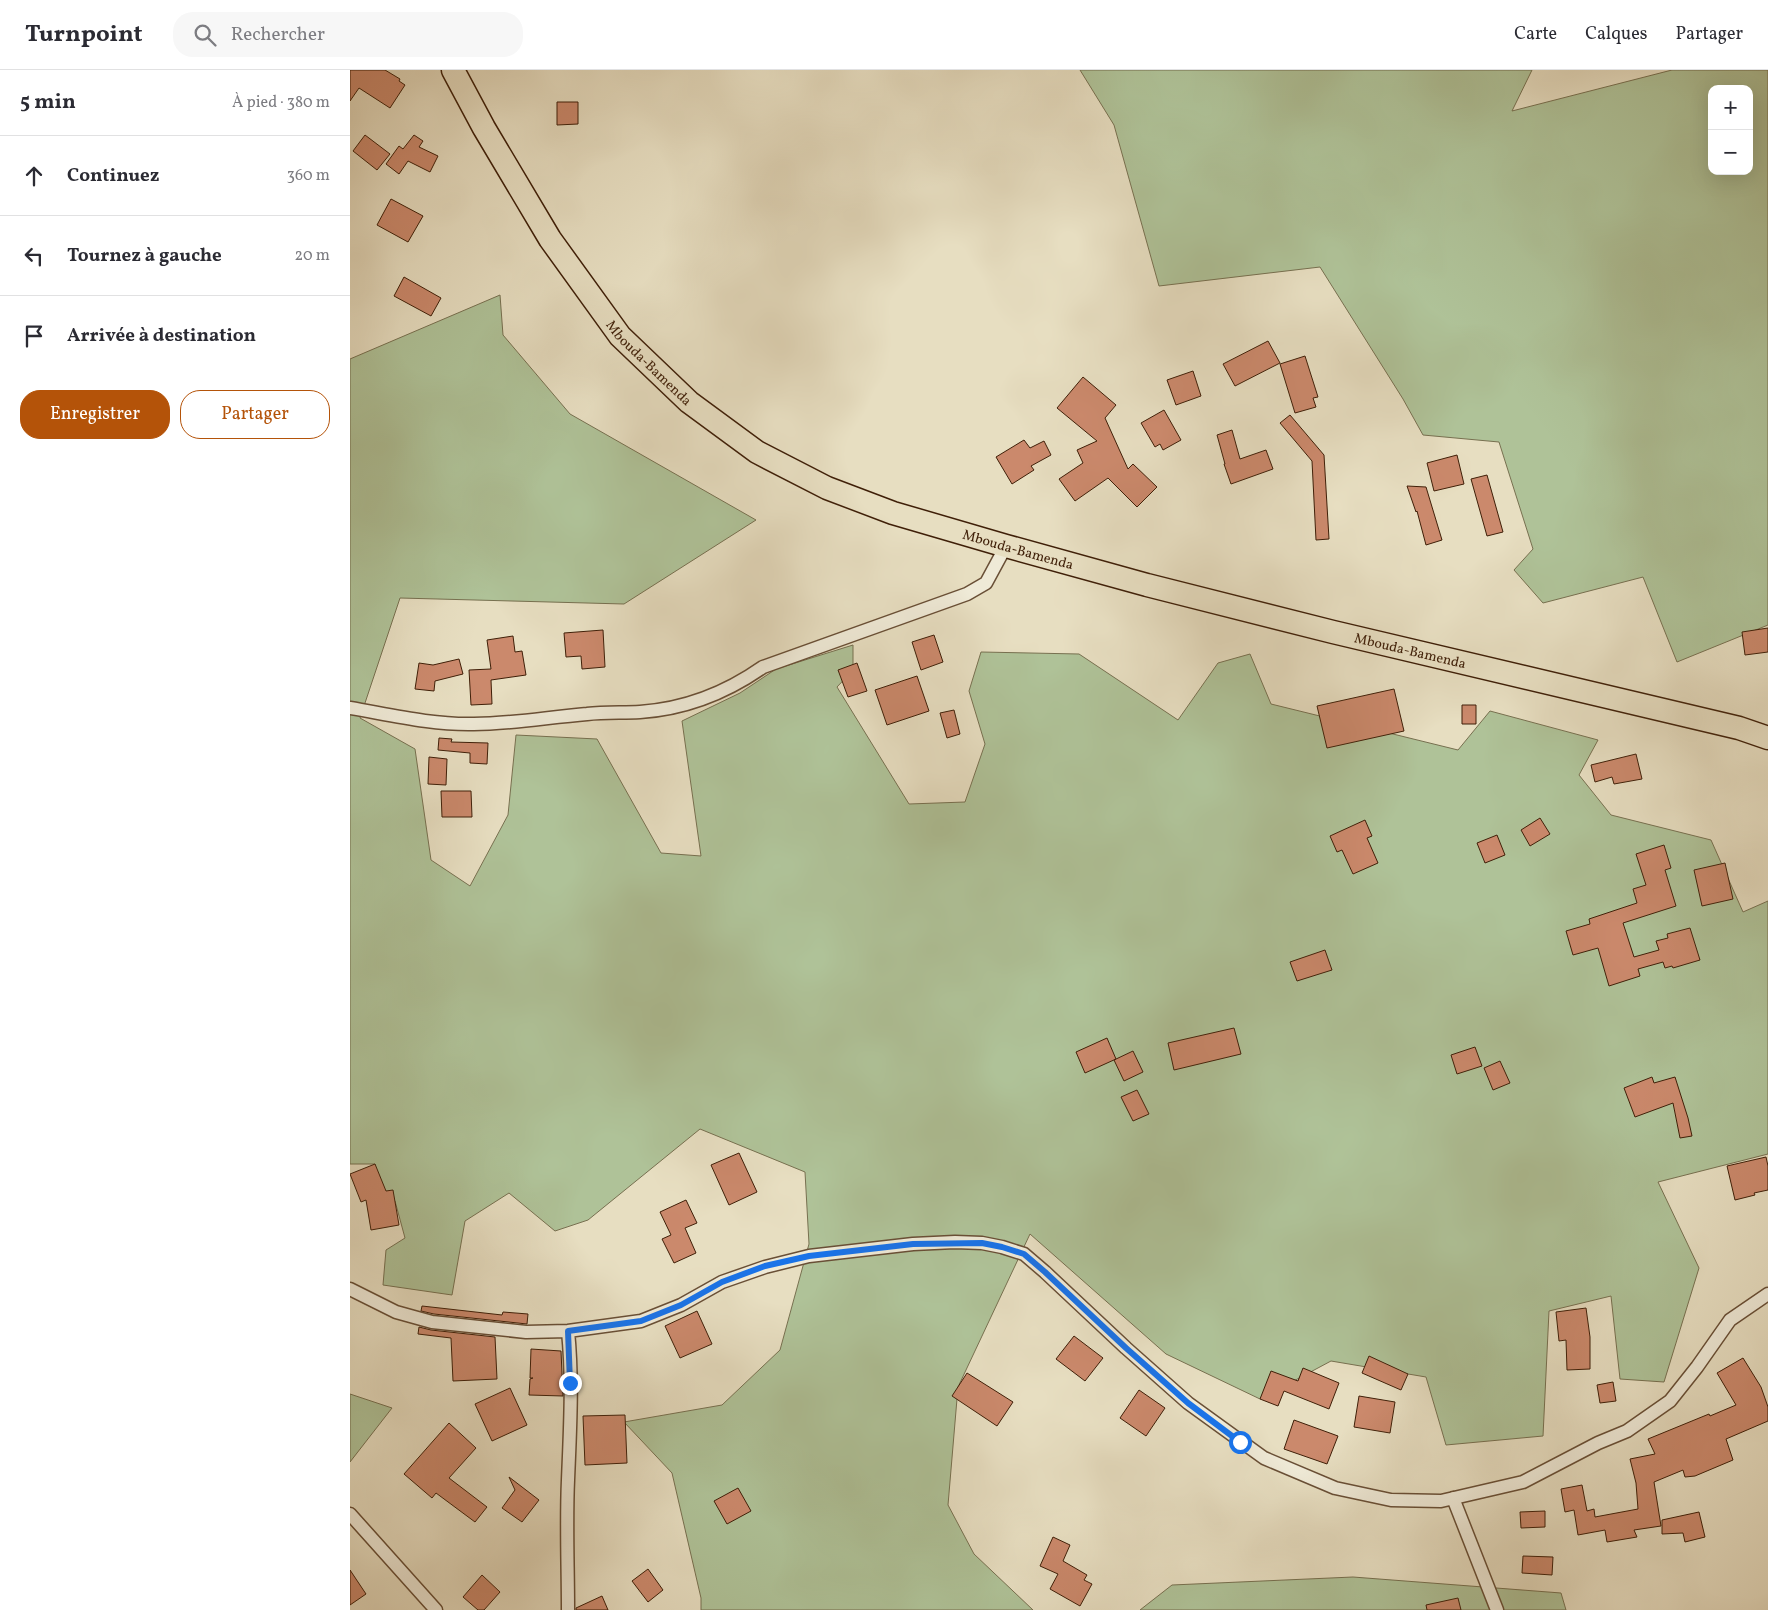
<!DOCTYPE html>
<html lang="fr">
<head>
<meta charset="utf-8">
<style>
  :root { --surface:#fff; --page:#f7f7f7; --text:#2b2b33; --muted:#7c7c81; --line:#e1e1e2; --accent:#b45309 }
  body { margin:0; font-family:Vollkorn,serif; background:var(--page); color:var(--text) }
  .controls { position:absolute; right:15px; top:15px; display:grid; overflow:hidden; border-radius:10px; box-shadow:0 5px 20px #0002 }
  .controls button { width:45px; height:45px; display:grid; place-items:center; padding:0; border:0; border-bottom:1px solid var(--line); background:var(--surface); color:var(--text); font:25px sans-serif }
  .stop { position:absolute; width:15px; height:15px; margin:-11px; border:4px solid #1a73e8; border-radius:50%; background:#fff }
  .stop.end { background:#1a73e8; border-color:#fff; box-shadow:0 1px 5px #0008 }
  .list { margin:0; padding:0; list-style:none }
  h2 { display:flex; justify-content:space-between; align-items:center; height:65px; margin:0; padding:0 20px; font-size:21px }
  h2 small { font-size:16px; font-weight:400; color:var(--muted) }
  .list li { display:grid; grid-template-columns:32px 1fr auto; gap:15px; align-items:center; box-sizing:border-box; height:80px; padding:0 20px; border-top:1px solid var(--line) }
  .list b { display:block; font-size:19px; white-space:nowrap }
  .list em { font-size:16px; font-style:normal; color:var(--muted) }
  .actions { display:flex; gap:10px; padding:15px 20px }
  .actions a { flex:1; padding:11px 0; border:1px solid var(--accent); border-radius:20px; text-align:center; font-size:18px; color:var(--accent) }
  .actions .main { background:var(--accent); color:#fff }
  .icon { flex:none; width:28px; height:28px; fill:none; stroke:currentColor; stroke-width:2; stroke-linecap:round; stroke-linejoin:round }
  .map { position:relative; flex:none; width:1418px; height:1540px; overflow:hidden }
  header { display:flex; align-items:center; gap:30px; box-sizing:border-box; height:70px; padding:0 25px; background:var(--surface); border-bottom:1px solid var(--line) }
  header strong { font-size:24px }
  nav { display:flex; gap:28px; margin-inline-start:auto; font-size:18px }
  .search { width:350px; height:45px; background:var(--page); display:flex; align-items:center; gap:12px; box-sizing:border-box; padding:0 18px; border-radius:20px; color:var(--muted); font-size:19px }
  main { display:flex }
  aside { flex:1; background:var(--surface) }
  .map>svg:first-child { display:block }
  .green { fill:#afc298; stroke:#777050; fill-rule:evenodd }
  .building { fill:#cb896c; stroke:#3f1f08 }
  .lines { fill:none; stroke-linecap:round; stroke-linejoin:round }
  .street-casing { stroke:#694f36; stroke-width:15 }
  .highway-casing { stroke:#3f1f08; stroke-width:25 }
  .street { stroke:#efead7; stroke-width:12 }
  .highway { stroke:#e7dec1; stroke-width:22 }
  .route { stroke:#1a73e8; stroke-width:6 }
  .labels { text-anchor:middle; stroke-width:5; stroke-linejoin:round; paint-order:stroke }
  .street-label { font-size:14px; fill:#3f1f08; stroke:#efead7 }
</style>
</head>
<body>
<header>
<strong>Turnpoint</strong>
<div class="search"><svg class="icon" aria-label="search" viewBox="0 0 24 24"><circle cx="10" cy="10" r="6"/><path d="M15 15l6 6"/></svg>Rechercher</div>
<nav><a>Carte</a><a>Calques</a><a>Partager</a></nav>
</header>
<main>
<aside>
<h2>5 min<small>À pied · 380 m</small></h2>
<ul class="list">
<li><svg class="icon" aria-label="ahead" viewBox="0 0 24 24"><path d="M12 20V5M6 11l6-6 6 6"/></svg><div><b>Continuez</b></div><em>360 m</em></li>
<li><svg class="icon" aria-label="left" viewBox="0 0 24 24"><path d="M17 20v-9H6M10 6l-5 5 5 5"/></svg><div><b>Tournez à gauche</b></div><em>20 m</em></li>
<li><svg class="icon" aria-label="arrive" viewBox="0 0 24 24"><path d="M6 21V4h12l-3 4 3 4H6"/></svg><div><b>Arrivée à destination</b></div></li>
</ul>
<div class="actions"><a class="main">Enregistrer</a><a>Partager</a></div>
</aside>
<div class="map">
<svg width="1418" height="1540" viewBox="0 0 1418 1540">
  <rect width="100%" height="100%" fill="#e7dec1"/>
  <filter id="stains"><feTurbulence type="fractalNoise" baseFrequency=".004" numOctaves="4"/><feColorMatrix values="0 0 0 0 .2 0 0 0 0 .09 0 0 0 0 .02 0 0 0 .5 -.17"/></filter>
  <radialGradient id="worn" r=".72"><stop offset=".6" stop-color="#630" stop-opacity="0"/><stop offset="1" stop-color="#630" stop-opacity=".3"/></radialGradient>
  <!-- green -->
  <path class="green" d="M730 0H1182L1162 41 1322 0H1418V555L1327 592 1293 507 1193 533 1164 500 1183 479 1149 372 1073 365 1053 329 970 197 809 216 764 55ZM1362 19H1399V101H1362Z
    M150 225 153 265 220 344 406 450 274 534 50 528 10 648 65 679 81 790 120 816 158 745 166 665 247 669 311 783 351 786 332 651 390 623 426 599 503 575V600L487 617 559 734 615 732 635 674 619 621 631 582 729 584 828 650 868 593 900 584 921 634 1108 680 1140 641 1248 670 1229 705 1261 745 1361 770 1393 842 1418 831V1084L1308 1112 1349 1198 1314 1312 1270 1309 1261 1226 1199 1241 1193 1366 1096 1375 1076 1307 981 1291 910 1329 816 1284 680 1164 608 1317 598 1435 624 1484 683 1540H351V1528L322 1403 274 1352 372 1335 430 1280 459 1174 455 1102 350 1059 238 1150 205 1161 159 1123 115 1151 102 1225 33 1215 36 1180 55 1168 45 1131 29 1133 25 1094H0V289Z
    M0 1324 42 1338 0 1392Z
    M1003 1507 1211 1523 1216 1540H790L822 1515Z"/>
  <!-- building -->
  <path class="building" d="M0 0H35L50 9 49 11 55 15 40 38 9 18 0 31Z
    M207 32H228V54L207 55Z
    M15 65 40 84 27 100 3 81Z
    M64 65 73 71 69 77 88 86 80 102 58 91 49 104 36 94 49 76 53 79Z
    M41 129 73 146 58 172 27 155Z
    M54 207 91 228 81 246 44 226Z
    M918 271 930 293 885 316 873 294Z
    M955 286 968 327 963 328 966 337 945 343 930 294Z
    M843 301 851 326 826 335 817 310Z
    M733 307 766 335 755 348 778 399 783 394 807 417 787 437 758 408 725 431 709 409 733 393 727 380 747 371 707 338Z
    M814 340 831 370 813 380 810 374 805 377 791 353Z
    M940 345 974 385 979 469 966 470 962 391 930 353Z
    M882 360 890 389 916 380 923 399 881 414 874 394H875L867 365Z
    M674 370 680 378 694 371 701 385 681 396 684 400 662 414 646 387Z
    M1107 385 1114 414 1084 421 1077 393Z
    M1137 405 1153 462 1137 466 1121 409Z
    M1057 416 1076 417 1092 470 1076 475 1067 441 1066 442Z
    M1418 558V582L1395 585 1392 562Z
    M253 560 255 597 232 599 231 586 216 587 214 563Z
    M584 565 593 592 571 600 562 572Z
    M163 566 165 582 172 581 176 605 141 610 142 634 121 635 119 600 141 599 137 570Z
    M109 589 113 604 85 611 84 621 65 619 69 593 83 595Z
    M507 593 517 621 498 627 488 600Z
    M567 606 579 641 537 655 525 620Z
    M1044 619 1054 661 977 678 967 636Z
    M1112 635H1126V654H1112Z
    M604 640 610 664 597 668 590 643Z
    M89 668 102 669 101 672 138 673 137 694 120 693V683L88 680Z
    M1286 684 1292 709 1264 714 1262 707 1245 712 1241 695Z
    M79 687 97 689 96 715 78 714Z
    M91 721H121L122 747H92Z
    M1190 748 1200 764 1180 776 1171 760Z
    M1015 750 1022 766 1017 768 1028 793 1003 804 992 780 987 782 980 766Z
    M1147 765 1155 785 1135 793 1127 773Z
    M1314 775 1321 798 1315 800 1326 836 1273 853 1284 887 1309 880 1306 871 1318 868 1317 864 1340 858 1350 890 1323 898 1322 896 1315 898 1313 892 1288 899 1290 906 1259 916 1248 878 1223 885 1216 861 1240 854 1239 849 1287 833 1283 819 1296 815 1286 784Z
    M1375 793 1383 829 1352 836 1344 800Z
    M975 880 982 900 947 911 940 892Z
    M884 958 891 984 824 1000 818 973Z
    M757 968 766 989 735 1003 726 982Z
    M1125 977 1132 996 1107 1004 1101 985Z
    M783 981 793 1002 774 1011 764 990Z
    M1150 991 1160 1013 1143 1020 1134 998Z
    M1302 1007 1304 1013 1325 1007 1338 1048 1342 1066 1330 1068 1323 1033 1285 1047 1274 1018Z
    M787 1020 799 1044 783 1051 771 1027Z
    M389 1083 407 1122 379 1135 361 1095Z
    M1416 1087 1418 1096V1120L1404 1123 1405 1125 1385 1130 1377 1096Z
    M25 1094 36 1121 43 1120 49 1155 21 1160 16 1130 11 1132 0 1104Z
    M336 1130 347 1153 335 1158 346 1183 324 1193 312 1169 321 1165 310 1142Z
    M72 1236 152 1245 153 1242 178 1244 177 1254 84 1244 71 1241Z
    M1236 1238 1240 1267V1299L1217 1300 1216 1270 1209 1271 1206 1242Z
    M347 1241 362 1274 330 1288 315 1256Z
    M69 1257 81 1260 145 1267 147 1309 103 1311 101 1268 68 1264Z
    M724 1266 753 1288 735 1311 706 1289Z
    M181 1279 211 1281 213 1326 179 1325 180 1309 183 1308H180Z
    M1019 1286 1058 1304 1051 1320 1012 1303Z
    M1393 1288 1411 1317 1418 1337V1351L1376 1369 1383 1390 1345 1406 1335 1407 1333 1400 1304 1412 1311 1456 1284 1460 1287 1467 1257 1472 1255 1460 1228 1465 1224 1440 1215 1442 1211 1419 1232 1415 1237 1441 1244 1439 1245 1447 1288 1439 1286 1413 1280 1389 1305 1384 1298 1369 1359 1344 1360 1346 1386 1335 1367 1303Z
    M953 1298 989 1313 979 1339 934 1321 928 1336 910 1329 921 1301 948 1311Z
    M617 1303 663 1332 647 1356 602 1326Z
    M1263 1312 1266 1331 1250 1333 1247 1315Z
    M160 1318 177 1355 142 1371 125 1334Z
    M789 1320 815 1338 796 1366 770 1348Z
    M1009 1326 1045 1332 1040 1363 1004 1357Z
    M275 1345 277 1393 235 1395 233 1346Z
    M944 1350 988 1366 977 1394 934 1379Z
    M99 1353 126 1378 99 1408 137 1437 125 1452 86 1423 82 1428 54 1404Z
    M159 1407 189 1430 172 1452 152 1438 165 1420Z
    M388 1418 401 1441 377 1454 364 1431Z
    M1195 1441V1457L1171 1458 1170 1442Z
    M1349 1442 1355 1467 1335 1472 1333 1463 1312 1464V1450Z
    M703 1467 720 1475 713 1491 737 1505 734 1510 742 1514 730 1536 700 1519 708 1504 690 1496Z
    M1173 1486 1203 1487 1202 1505 1172 1503Z
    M298 1499 313 1520 298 1532 282 1511Z
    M0 1500 16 1524 0 1535Z
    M132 1505 150 1522 134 1540H128L113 1527Z
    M252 1526 258 1540H226V1538Z
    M1108 1528 1111 1540H1077L1076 1535Z"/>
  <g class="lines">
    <defs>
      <path id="street" d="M0 638C41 645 82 655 124 654 162 654 199 647 237 644 255 642 273 643 290 642 336 639 376 623 413 597L617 524 636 513 656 476
        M0 1219 46 1242 82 1252 176 1262 218 1261 291 1251 331 1235 372 1212 415 1197 459 1186 563 1174 605 1172 632 1173 652 1177 674 1184 695 1202 776 1278 838 1333 914 1388 985 1418 1041 1430 1091 1431 1173 1412 1248 1373 1277 1361 1320 1331 1347 1297 1380 1250 1418 1224
        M1103 1428 1147 1540
        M0 1444 86 1540
        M218 1540C218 1497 216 1453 218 1410 220 1360 223 1311 218 1261"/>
      <g id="highway">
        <path id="s1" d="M103 0 134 58 200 169 270 266 339 332 407 382 477 418 543 443 656 476 797 515 983 562 1389 658 1418 668"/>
      </g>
    </defs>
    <!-- street casing -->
    <use href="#street" class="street-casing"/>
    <!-- highway casing -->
    <use href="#highway" class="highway-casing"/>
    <!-- street -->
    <use href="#street" class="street"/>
    <!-- highway -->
    <use href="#highway" class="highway"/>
  </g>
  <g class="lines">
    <!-- route -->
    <path class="route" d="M220 1313 218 1261 291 1251 331 1235 372 1212 415 1196 459 1186 563 1174 632 1173 652 1177 674 1184 695 1202 776 1278 838 1333 890 1372"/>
  </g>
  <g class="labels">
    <!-- street labels -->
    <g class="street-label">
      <text dy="5" stroke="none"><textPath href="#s1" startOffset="354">Mbouda-Bamenda</textPath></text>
      <text dy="5" stroke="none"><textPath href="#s1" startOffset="774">Mbouda-Bamenda</textPath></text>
      <text dy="5" stroke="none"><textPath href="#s1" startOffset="1179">Mbouda-Bamenda</textPath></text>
    </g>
  </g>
  <rect width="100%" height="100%" filter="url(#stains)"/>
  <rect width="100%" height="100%" fill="url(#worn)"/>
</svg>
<div class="controls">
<button>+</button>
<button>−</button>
</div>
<div class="stop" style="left:890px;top:1372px"></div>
<div class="stop end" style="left:220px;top:1313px"></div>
</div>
</main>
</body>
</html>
